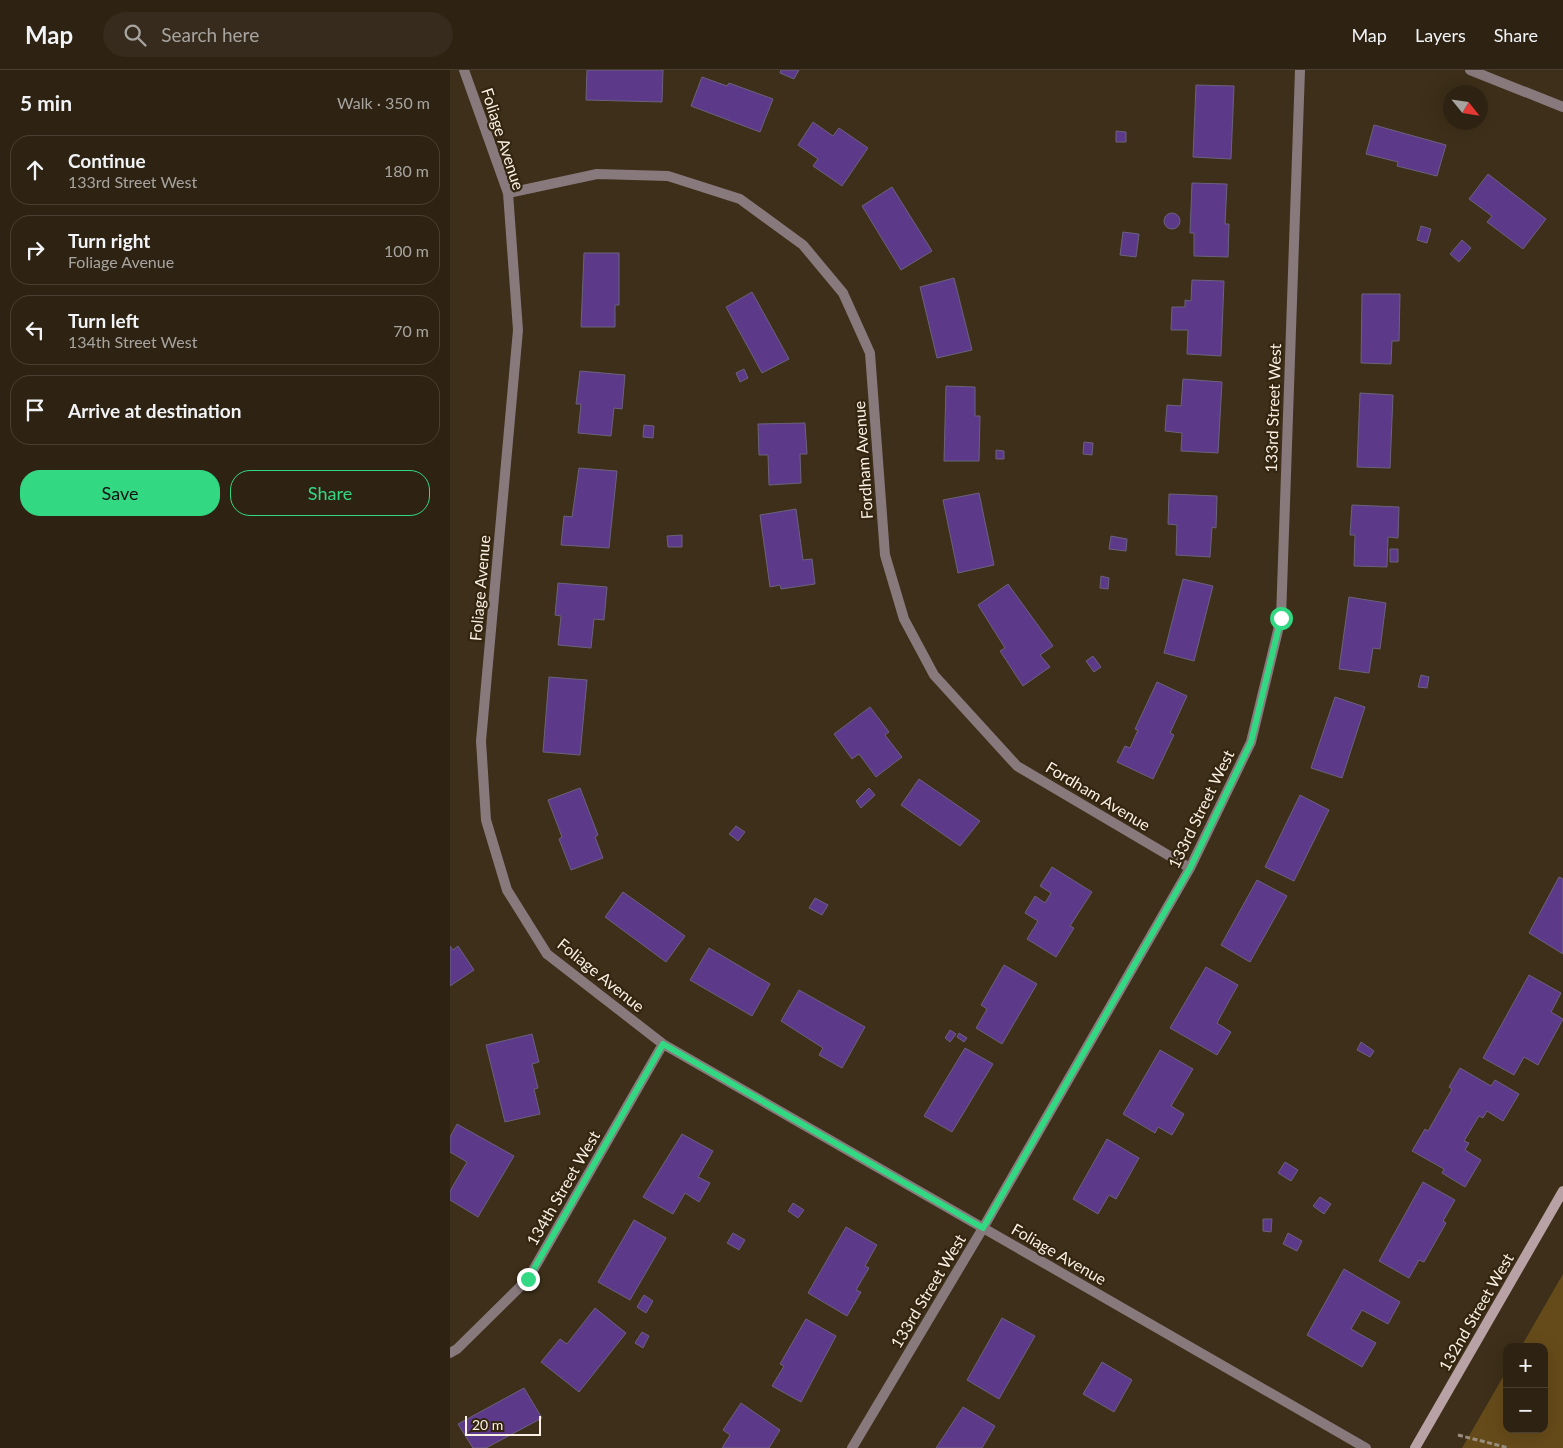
<!DOCTYPE html>
<html lang="en">
<head>
<meta charset="utf-8">
<style>
  :root { --surface:#2e2313; --page:#362b1c; --text:#f1f3f6; --muted:#a7a4a0; --line:#494033; --accent:#33d882 }
  body { margin:0; font-family:Lato,sans-serif; background:var(--page); color:var(--text) }
  .controls { position:absolute; right:15px; bottom:15px; display:grid; overflow:hidden; border-radius:10px; box-shadow:0 5px 20px #0002 }
  .controls button { width:45px; height:45px; display:grid; place-items:center; padding:0; border:0; border-bottom:1px solid var(--line); background:var(--surface); color:var(--text); font:25px sans-serif }
  .compass { position:absolute; left:993px; top:15px; width:45px; height:45px; border-radius:50%; background:var(--surface); box-shadow:0 5px 20px #0002; rotate:120deg }
  .scale { position:absolute; left:15px; bottom:12px; width:76px; box-sizing:border-box; padding-left:5px; border:2px solid #faf1e4; border-top:0; font-size:14px; line-height:18px; white-space:nowrap; color:#faf1e4; -webkit-text-stroke:4px #33250f; paint-order:stroke }
  .stop { position:absolute; width:15px; height:15px; margin:-11px; border:4px solid #33d882; border-radius:50%; background:#fff }
  .stop.end { background:#33d882; border-color:#fff; box-shadow:0 1px 5px #0008 }
  .list { margin:0; padding:0; list-style:none }
  h2 { display:flex; justify-content:space-between; align-items:center; height:65px; margin:0; padding:0 20px; font-size:21px }
  h2 small { font-size:16px; font-weight:400; color:var(--muted) }
  .list li { display:grid; grid-template-columns:32px 1fr auto; gap:15px; align-items:center; box-sizing:border-box; height:70px; margin:0 10px 10px; padding:0 10px; border:1px solid var(--line); border-radius:20px }
  .list b { display:block; font-size:19px; white-space:nowrap }
  .list p { margin:0; font-size:16px; white-space:nowrap; color:var(--muted) }
  .list em { font-size:16px; font-style:normal; color:var(--muted) }
  .actions { display:flex; gap:10px; padding:15px 20px }
  .actions a { flex:1; padding:11px 0; border:1px solid var(--accent); border-radius:20px; text-align:center; font-size:18px; color:var(--accent) }
  .actions .main { background:var(--accent); color:#111 }
  .icon { flex:none; width:28px; height:28px; fill:none; stroke:currentColor; stroke-width:2; stroke-linecap:round; stroke-linejoin:round }
  .map { position:relative; flex:none; width:1113px; height:1378px; overflow:hidden }
  header { display:flex; align-items:center; gap:30px; box-sizing:border-box; height:70px; padding:0 25px; background:var(--surface); border-bottom:1px solid var(--line) }
  header strong { font-size:24px }
  nav { display:flex; gap:28px; margin-inline-start:auto; font-size:18px }
  .search { width:350px; height:45px; background:var(--page); display:flex; align-items:center; gap:12px; box-sizing:border-box; padding:0 18px; border-radius:28px; color:var(--muted); font-size:19px }
  main { display:flex }
  aside { flex:1; background:var(--surface) }
  .map>svg:first-child { display:block }
  .green { fill:#664b1a }
  .building { fill:#5c3a89; stroke:#6b627c }
  .lines { fill:none; stroke-linecap:round; stroke-linejoin:round }
  .path { stroke:#998d7c; stroke-width:3; stroke-dasharray:5 2.5; stroke-linecap:butt }
  .street { stroke:#88797c; stroke-width:10 }
  .secondary { stroke:#b9a2a6; stroke-width:10 }
  .route { stroke:#33d882; stroke-width:6 }
  .labels { text-anchor:middle; stroke-width:4.5; stroke-linejoin:round; paint-order:stroke }
  .street-label { font-size:16px; fill:#faf1e4; stroke:#33250f }
</style>
</head>
<body>
<header>
<strong>Map</strong>
<div class="search"><svg class="icon" aria-label="search" viewBox="0 0 24 24"><circle cx="10" cy="10" r="6"/><path d="M15 15l6 6"/></svg>Search here</div>
<nav><a>Map</a><a>Layers</a><a>Share</a></nav>
</header>
<main>
<aside>
<h2>5 min<small>Walk · 350 m</small></h2>
<ul class="list">
<li><svg class="icon" aria-label="ahead" viewBox="0 0 24 24"><path d="M12 20V5M6 11l6-6 6 6"/></svg><div><b>Continue</b><p>133rd Street West</p></div><em>180 m</em></li>
<li><svg class="icon" aria-label="right" viewBox="0 0 24 24"><path d="M7 20v-9h11M14 6l5 5-5 5"/></svg><div><b>Turn right</b><p>Foliage Avenue</p></div><em>100 m</em></li>
<li><svg class="icon" aria-label="left" viewBox="0 0 24 24"><path d="M17 20v-9H6M10 6l-5 5 5 5"/></svg><div><b>Turn left</b><p>134th Street West</p></div><em>70 m</em></li>
<li><svg class="icon" aria-label="arrive" viewBox="0 0 24 24"><path d="M6 21V4h12l-3 4 3 4H6"/></svg><div><b>Arrive at destination</b></div></li>
</ul>
<div class="actions"><a class="main">Save</a><a>Share</a></div>
</aside>
<div class="map">
<svg width="1113" height="1378" viewBox="0 0 1113 1378">
  <rect width="100%" height="100%" fill="#3d2f19"/>
  <!-- green -->
  <path class="green" d="M1113 1204V1378H1012L1057 1300V1359H1094V1277H1071Z"/>
  <!-- building -->
  <path class="building" d="M137 0H213L212 32 136 30Z
    M331 0H349L344 9 330 3Z
    M252 7 277 16 279 13 323 29 310 62 241 36Z
    M746 15 784 16 781 89 743 87Z
    M363 52 383 66 389 58 418 78 392 116 363 96 368 89 348 75Z
    M924 55 996 75 987 106 947 96 948 92 916 84Z
    M666 61 676 62V72H666Z
    M1038 104 1096 149 1073 179 1037 152 1042 146 1019 129Z
    M742 113 777 114 775 154H779L778 187 744 186V163H740Z
    M442 117 482 181 451 200 412 136Z
    M714 151a8 8 0 1 1 16 0a8 8 0 1 1-16 0Z
    M971 156 981 159 977 173 967 170Z
    M673 162 689 164 686 187 670 185Z
    M1012 170 1021 178 1009 192 1000 184Z
    M134 183H169V235H165V257H131Z
    M504 208 522 280 487 288 470 217Z
    M742 210 774 211 771 286 737 284 738 260H721L722 237H735V230L741 231Z
    M302 222 339 289 312 303 276 237Z
    M912 224H950L949 271H942L941 294 911 293Z
    M294 299 298 308 290 312 286 303Z
    M130 301 175 305 172 339 164 338 161 366 128 363 131 334H126Z
    M733 309 772 312 768 383 731 381 732 363 715 361 717 335 731 336Z
    M496 316 525 317V346H530L529 391H494Z
    M910 323 943 325 940 398 907 397Z
    M355 353 357 384H350L351 413 319 415 318 385H309L308 354Z
    M194 355 204 356 203 368 193 367Z
    M634 372 643 373 642 385 633 384Z
    M546 380 554 381V389H546Z
    M129 398 167 401 159 478 111 475 114 446 122 447Z
    M529 423 544 495 508 503 493 430Z
    M719 424 767 426 766 458 762 457 760 487 726 485 727 455 718 454Z
    M902 435 949 437 948 468 938 467 937 497 904 496 905 465H900Z
    M346 439 353 490 362 489 365 514 331 519 330 515 320 517 310 445Z
    M232 465V477H218L217 466Z
    M661 466 677 469 676 481 659 479Z
    M940 479H948V492H940Z
    M651 506 659 508 658 519 650 518Z
    M733 509 763 516 744 591 714 583Z
    M108 513 157 517 154 550 144 549 141 578 108 575 111 546 105 545Z
    M558 514 603 576 590 585 600 597 573 616 550 581 555 578 528 535Z
    M899 527 936 533 930 579 923 578 919 603 889 599Z
    M643 586 651 597 644 602 636 591Z
    M971 605 979 607 977 618 968 617Z
    M99 607 137 610 130 685 93 682Z
    M707 612 737 626 720 663 724 665 703 709 667 692 675 676 680 678 688 660 685 659Z
    M885 627 915 637 892 708 861 698Z
    M420 637 439 662 435 665 452 687 426 707 409 684 402 689 384 664Z
    M469 709 530 751 510 776 451 735Z
    M130 718 148 765 145 767 153 788 121 800 109 769 112 767 98 730Z
    M419 718 425 725 411 738 406 731Z
    M850 725 879 740 844 811 815 797Z
    M286 756 295 762 288 771 279 764Z
    M602 797 642 822 620 856 624 858 606 887 577 869 588 851 575 843 585 826 595 833 601 823 590 816Z
    M1109 807 1113 809V884L1079 863Z
    M807 810 837 826 800 892 771 875Z
    M173 822 235 866 216 892 155 847Z
    M365 828 378 835 372 845 359 838Z
    M0 876 3 880 8 876 24 900 0 916Z
    M259 878 320 914 302 946 240 910Z
    M554 895 587 914 552 974 526 958 537 939 531 935Z
    M756 897 788 915 767 953 781 962 767 985 720 958Z
    M1079 905 1111 923 1101 942 1113 949 1088 995 1074 987 1064 1005 1033 988Z
    M349 920 415 957 392 998 369 985 373 978 331 951Z
    M500 960 506 964 500 972 495 968Z
    M509 963 517 968 514 972 507 967Z
    M82 964 89 992 82 994 88 1018 84 1019 90 1044 55 1052 36 975Z
    M911 972 924 981 920 987 907 980Z
    M515 978 543 994 502 1062 474 1046Z
    M710 980 743 999 721 1036 734 1044 722 1065 708 1057 705 1063 673 1044Z
    M1010 998 1041 1016 1045 1010 1069 1024 1053 1051 1037 1041 1033 1048 1029 1046 1014 1071 1019 1073 1015 1080 1031 1090 1015 1117 992 1103 994 1099 962 1081 975 1059 978 1061 1002 1019 999 1017Z
    M7 1054 64 1086 28 1147 0 1130V1121L17 1092 0 1082V1067Z
    M232 1064 263 1081 248 1107 260 1113 249 1132 235 1123 223 1144 193 1127Z
    M657 1069 689 1088 666 1129 659 1125 648 1144 623 1129Z
    M835 1092 848 1100 841 1111 828 1103Z
    M973 1112 1005 1130 993 1151 996 1153 974 1192 969 1190 959 1208 929 1191Z
    M870 1127 881 1134 874 1144 863 1136Z
    M343 1133 354 1140 348 1148 338 1141Z
    M813 1149H822L821 1162 813 1161Z
    M184 1150 216 1168 180 1230 148 1212Z
    M396 1157 427 1175 415 1196 419 1198 406 1220 411 1222 397 1246 358 1223Z
    M283 1163 295 1170 289 1180 277 1173Z
    M838 1163 852 1171 847 1181 833 1174Z
    M894 1199 950 1232 938 1254 912 1240 901 1259 926 1273 912 1297 857 1265Z
    M194 1225 203 1231 196 1243 187 1237Z
    M145 1238 176 1263 129 1322 91 1292 110 1269 117 1274Z
    M552 1248 585 1266 549 1329 517 1310Z
    M356 1249 386 1266 351 1332 322 1316 334 1296 330 1294Z
    M192 1262 199 1266 193 1278 185 1273Z
    M652 1292 682 1310 664 1342 633 1324Z
    M74 1318 92 1348 36 1378H23L8 1354Z
    M291 1333 330 1360 319 1378H272L280 1365 273 1360Z
    M513 1337 545 1356 532 1378H486Z"/>
  <g class="lines">
    <!-- path -->
    <path class="path" d="M1008 1365 1059 1378"/>
    <!-- street -->
    <path class="street" d="M14 0 58 123 68 260 31 671 36 750 57 820 97 884 213 974 916 1378
      M1020 0 1113 37
      M58 123 147 104 218 106 290 129 353 175 393 223 420 283 435 485 454 549 484 605 567 696 740 798
      M0 1283 7 1279 78 1209 213 974
      M402 1378 533 1158 740 798 801 672 831 548 850 0"/>
    <!-- secondary -->
    <path class="secondary" d="M965 1378 1113 1121"/>
  </g>
  <g class="lines">
    <!-- route -->
    <path class="route" d="M78 1209 213 974 533 1158 740 798 801 672 831 548"/>
  </g>
  <g class="labels">
    <!-- street labels -->
    <g class="street-label">
      <text transform="translate(53 69) rotate(72)" y="6">Foliage Avenue</text>
      <text transform="translate(823 338) rotate(-88)" y="6">133rd Street West</text>
      <text transform="translate(413 390) rotate(-94)" y="6">Fordham Avenue</text>
      <text transform="translate(30 518) rotate(-85)" y="6">Foliage Avenue</text>
      <text transform="translate(648 726) rotate(31)" y="6">Fordham Avenue</text>
      <text transform="translate(751 739) rotate(-64)" y="6">133rd Street West</text>
      <text transform="translate(151 905) rotate(39)" y="6">Foliage Avenue</text>
      <text transform="translate(113 1118) rotate(-60)" y="6">134th Street West</text>
      <text transform="translate(609 1184) rotate(30)" y="6">Foliage Avenue</text>
      <text transform="translate(478 1221) rotate(-59)" y="6">133rd Street West</text>
      <text transform="translate(1026 1242) rotate(-60)" y="6">132nd Street West</text>
    </g>
  </g>
</svg>
<div class="controls">
<button>+</button>
<button>−</button>
</div>
<svg class="compass" viewBox="-18 -18 36 36"><path d="M0-13l5 13h-10z" fill="#e53935"/><path d="M0 13l5-13h-10z" fill="#a7a4a0"/></svg>
<div class="scale">20 m</div>
<div class="stop" style="left:831px;top:548px"></div>
<div class="stop end" style="left:78px;top:1209px"></div>
</div>
</main>
</body>
</html>
